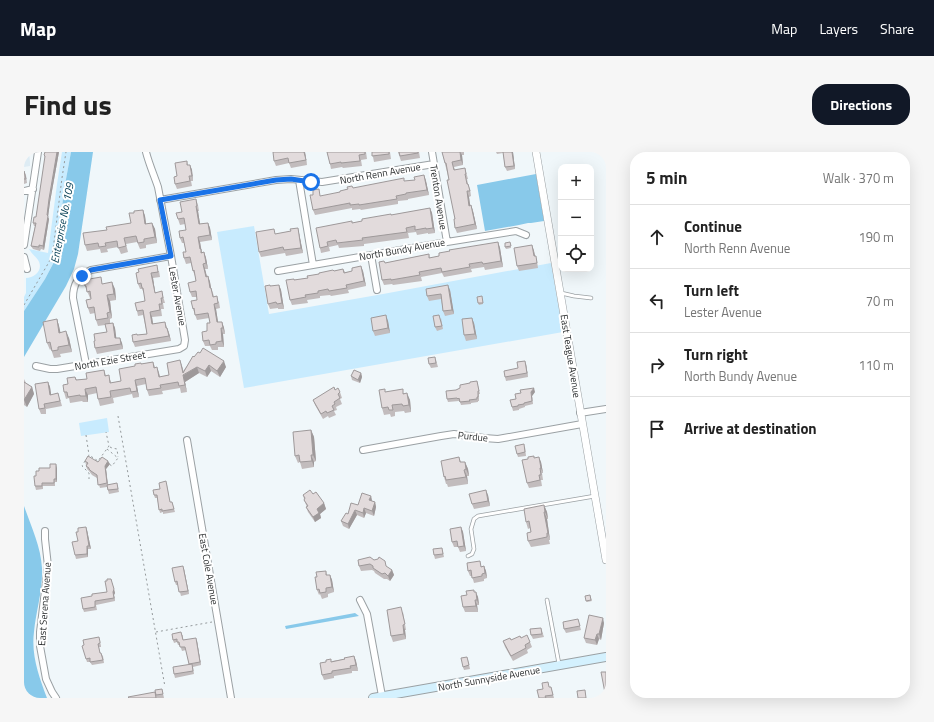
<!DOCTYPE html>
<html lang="en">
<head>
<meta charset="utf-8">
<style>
  :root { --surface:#fff; --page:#f6f6f6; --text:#222; --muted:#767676; --line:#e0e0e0; --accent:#111827 }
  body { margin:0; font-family:"Titillium Web",sans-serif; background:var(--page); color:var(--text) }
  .controls { position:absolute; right:12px; top:12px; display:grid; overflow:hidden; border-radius:8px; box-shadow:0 4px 16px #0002 }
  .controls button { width:36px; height:36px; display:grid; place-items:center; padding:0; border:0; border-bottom:1px solid var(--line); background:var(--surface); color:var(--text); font:20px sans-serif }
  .stop { position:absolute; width:12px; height:12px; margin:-9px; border:3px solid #1a73e8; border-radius:50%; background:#fff }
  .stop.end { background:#1a73e8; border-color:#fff; box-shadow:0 1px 4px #0008 }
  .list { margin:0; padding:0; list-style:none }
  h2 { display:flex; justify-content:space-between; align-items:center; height:52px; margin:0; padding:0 16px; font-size:17px }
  h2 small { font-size:13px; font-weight:400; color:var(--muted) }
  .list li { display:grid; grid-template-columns:26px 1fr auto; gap:12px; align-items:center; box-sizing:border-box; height:64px; padding:0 16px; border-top:1px solid var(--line) }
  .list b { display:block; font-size:15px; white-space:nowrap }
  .list p { margin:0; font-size:13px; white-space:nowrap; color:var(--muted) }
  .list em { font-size:13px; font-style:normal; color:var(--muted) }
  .icon { flex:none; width:22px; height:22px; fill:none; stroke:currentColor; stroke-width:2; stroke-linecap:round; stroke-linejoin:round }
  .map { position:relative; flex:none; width:582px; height:546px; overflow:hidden; border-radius:16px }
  header { display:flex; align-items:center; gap:24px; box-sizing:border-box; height:56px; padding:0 20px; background:var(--accent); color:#fff }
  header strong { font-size:19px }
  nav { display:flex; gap:22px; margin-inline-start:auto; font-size:14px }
  .intro { display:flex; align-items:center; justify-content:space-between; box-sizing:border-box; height:96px; padding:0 24px }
  h1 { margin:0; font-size:28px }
  .button { padding:10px 18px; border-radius:16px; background:var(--accent); color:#fff; font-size:14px; font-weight:700 }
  main { display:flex; gap:24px; padding:0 24px }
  aside { flex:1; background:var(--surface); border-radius:16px; box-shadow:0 4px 16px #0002 }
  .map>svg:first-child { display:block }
  .built { fill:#deecf4 }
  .green { fill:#c8ebfe }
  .water { fill:#88c9ea }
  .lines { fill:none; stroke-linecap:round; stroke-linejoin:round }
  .service-casing { stroke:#9ba1a4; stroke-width:4.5 }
  .minor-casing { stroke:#9ba1a4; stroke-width:8 }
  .tertiary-casing { stroke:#9ba1a4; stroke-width:8 }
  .secondary-casing { stroke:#9ba1a4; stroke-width:10 }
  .path { stroke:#94999b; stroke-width:1; stroke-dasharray:2 3; stroke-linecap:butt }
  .service { stroke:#fff; stroke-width:3 }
  .minor { stroke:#fff; stroke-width:6 }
  .tertiary { stroke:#fff; stroke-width:7 }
  .secondary { stroke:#d4f1fe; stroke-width:8 }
  .wall { fill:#c2bcbd }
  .shaded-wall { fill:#9e999a }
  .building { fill:#e2dbdc; stroke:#9e999a }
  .route { stroke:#1a73e8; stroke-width:5 }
  .labels { text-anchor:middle; stroke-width:4; stroke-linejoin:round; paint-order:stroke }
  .street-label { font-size:10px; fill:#2a2d2e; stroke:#fff }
  .water-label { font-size:11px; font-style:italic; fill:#003b51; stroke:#fff }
</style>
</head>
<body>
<header>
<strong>Map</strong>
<nav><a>Map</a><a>Layers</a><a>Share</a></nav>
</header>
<div class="intro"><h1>Find us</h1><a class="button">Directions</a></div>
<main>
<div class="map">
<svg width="582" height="546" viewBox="0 0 582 546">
  <rect width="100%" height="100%" fill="#f0f7fa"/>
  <!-- built -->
  <path class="built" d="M0 0H5L6 10V14L0 15Z"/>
  <!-- green -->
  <path class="green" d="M38 0H47L40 38 34 92 30 110 21 127 0 159V145L2 141V126C11 126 20 117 14 108 11 104 8 102 5 97L24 101 33 32Z
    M230 74 245 162 359 142 527 111 539 180 220 236 193 80Z
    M83 266 85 280 57 284 55 271Z"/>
  <!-- water -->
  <path class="water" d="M47 0H69L54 102 50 117 42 134 0 205V159L21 127 30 110 34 92 40 38Z
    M512 22 520 69 507 71H504L495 73 461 79 453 33Z
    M0 354C7 374 17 395 18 416 19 438 12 459 10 480 7 503 15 525 23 546H1L0 544Z
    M331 461 335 464 262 477 261 474Z"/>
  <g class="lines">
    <defs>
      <path id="service" d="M537 141 550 144 567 146
        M444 404 448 402 450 397 447 377 450 367 454 364 571 344
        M523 448 535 512"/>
      <path id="minor" d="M408 0 423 90
        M275 28 289 113
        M0 39 9 37
        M136 48 252 28 267 27 298 30 410 12
        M0 93 14 0
        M347 103 353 138
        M0 105 3 117
        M254 119 423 90 492 79 502 83
        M62 212 49 146C49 132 54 124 67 118L147 104
        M12 214 26 217H33L155 197 160 194 161 188 147 104 134 35C130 23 125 12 122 0
        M556 261 582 257
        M163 288 207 546
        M339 298 417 284 430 282 460 286 474 287 558 272
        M21 379V387L24 414 16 480V494L22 527 28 540 32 546
        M336 448 343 462 358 544"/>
      <path id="tertiary" d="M512 0 582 408"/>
      <path id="secondary" d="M349 546 582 505"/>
    </defs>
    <!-- service casing -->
    <use href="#service" class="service-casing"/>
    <!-- minor casing -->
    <use href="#minor" class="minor-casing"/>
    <!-- tertiary casing -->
    <use href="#tertiary" class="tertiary-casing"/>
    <!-- secondary casing -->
    <use href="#secondary" class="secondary-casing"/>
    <!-- path -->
    <path class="path" d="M0 153 25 110 29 98 38 26 42 0
      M94 264 141 535
      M62 283 65 303
      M86 295 88 296 93 297 94 305
      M83 297 94 306 88 314 85 312
      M64 305 65 303 74 309 85 294 82 280
      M61 309 58 314 65 321V327
      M132 480 188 470"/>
    <!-- service -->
    <use href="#service" class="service"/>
    <!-- minor -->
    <use href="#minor" class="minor"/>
    <!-- tertiary -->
    <use href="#tertiary" class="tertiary"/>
    <!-- secondary -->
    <use href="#secondary" class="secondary"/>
  </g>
  <!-- wall -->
  <path class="wall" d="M21 0H35L26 50 24 65 25 67 20 98 17 97 16 99 9 97 7 94 11 74H10L9 71 12 65 21 6 20 3Z
    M281 0 283 13 267 16 265 11 252 14 250 9Z
    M303 0H342L343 7 337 8 338 14 319 16 318 15 307 17 306 12Z
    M348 0H366L367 7 350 10Z
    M374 0H395L396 6 377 9Z
    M418 0H440V3H438L439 13 430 15 431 18 441 16 444 27H443L444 32 446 37 447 44 445 45 446 54 447 53 449 59 453 77 433 81 431 76V67L425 28Z
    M472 0H489L491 17 483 19 481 15 479 1 473 2Z
    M163 9 164 13H166L168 18 169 29H167L168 34 153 37 151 32 153 24Z
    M0 19 2 23 3 31 0 32Z
    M400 23 402 29 405 43 384 47V48L374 49V52L337 58 336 57 328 58V56L291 63 289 58 316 40 324 37 329 36 391 28Z
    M172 47 174 53 175 59H174L176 72 184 71 186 76 188 88 176 90 178 100H180L182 106 184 117H181L183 124H184L186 130 187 136 189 141 190 145 195 150 196 156 192 157 194 170H198L200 176 201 182H199L200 195H194V198H188L186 194H181L179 189 183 179 186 171 185 166 173 168 169 157 173 148V145H168L166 140 172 129 171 124 169 119 167 111 162 112 160 106 162 100 160 91H158L156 86 162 78 161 72 156 73 154 67 158 60Z
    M406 56 408 61 411 81 404 82V81L393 83 392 80 384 81 385 86 340 92V94L315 96 314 93 305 95 306 99 297 101 296 96 328 71Z
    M119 58 121 64 122 72 128 71 131 77 133 91 122 93V96L116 97 113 90 102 92 104 100 97 102 94 95 83 97 84 100 77 101 76 97 63 99 61 93 83 78 107 71 110 61Z
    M274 76 279 101 262 104 261 101 237 105 235 100 252 82 267 79Z
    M474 90 476 96 479 115 461 118 460 115 447 117 448 120 420 125 418 121 397 125 398 129 369 133 368 132 360 133 358 128 361 111 405 102 406 106Z
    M486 90 487 96 482 97 481 95Z
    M508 93 510 99 511 104 513 109 514 116 495 119 493 114Z
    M319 117 321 120 339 119 342 134 324 138 325 141 307 144 306 143 296 144V146L283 148 284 151 268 153 266 148 270 128 284 126 310 119Z
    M135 119 136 125 129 126 131 140 139 144 141 151H139L140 157H137L138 164 128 165 129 172 141 170 145 181 147 189 111 195 109 190 114 183 123 182 119 163 114 164 113 159 121 149 120 141 118 137H116L114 132 115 120Z
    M80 132 91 137 92 148 86 149 88 166 86 167V171H89L91 176 92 186 98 191 99 197 73 202 71 196V189L83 180 81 173 74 174 72 168 71 161 66 162 64 156 67 147V146H66L61 134Z
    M255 133 257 138 260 157H254V156L246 157 244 152Z
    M426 138 430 162 421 164 419 159 417 147 405 149 403 144Z
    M458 146 459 152 455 153 454 151Z
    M417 166 419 177 413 179 411 175Z
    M33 167 35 174 36 180 45 186 48 200 36 202 37 205 30 206 27 197 26 198 23 191Z
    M364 169 366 181 351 184 349 179Z
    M450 171 453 187 442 189 440 183Z
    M170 205 202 215 196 225 187 219 183 225 175 221 161 230 163 240 157 241 156 236 138 239 139 242 125 244 123 238 122 232 113 234 115 245 109 246 108 242 89 246 90 251 76 254 74 247 73 241 64 243V250H59L58 249 46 251 45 246 42 247 40 240 44 232 51 225 53 228 63 227 80 218 82 224 87 229V231L97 229 117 212 129 210 131 215 135 221 136 225 145 223 158 214 159 219Z
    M412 208 414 215 407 216 405 212Z
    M502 212 504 225 482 229 481 225 494 216Z
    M337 221 338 225 336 231 328 228 327 224Z
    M0 227 2 231 8 235 10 242 3 255 0 253Z
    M453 229 456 242H455V249H454V250L447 251V252L437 253 436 250H435V249L424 250 423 247 432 238Z
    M24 230 26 235 27 243 36 247 38 254 22 257V262H17L15 257Z
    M311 238 316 240 318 246 316 247 318 252 312 255 313 258 310 259 312 263 305 266 304 264 299 267 291 253 289 248Z
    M362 240 380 241 386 248 387 260 381 261 380 259 371 260V264L367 265 366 262 360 263 358 256Z
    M511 240 508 244 509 252 501 254V255L495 257V258L489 259 488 255 492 247Z
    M287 278 290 285 292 309 290 310V315L278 317 276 310 274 311 271 304Z
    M501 295 502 304 494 305 493 302Z
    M435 305 437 310H441L444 317 445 324H443L444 332 424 335 423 332H422L420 325Z
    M511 306 517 310 519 321H518L519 328H517L518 334 505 336 503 331Z
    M61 309 74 310 86 312 82 317 84 332 94 335 95 340 85 342 83 335 76 336 73 326 68 323 65 319 63 317 62 314V313Z
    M33 316V330H31V334H19V337L12 338 11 334 12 324 15 319Z
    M143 333 146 350H148L151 360 139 362V360L136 361 133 346H131L130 343 136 337Z
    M289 342 300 351 302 357 296 362 297 366 291 370 284 360 282 355H283L280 348V347L279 343Z
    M464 343 466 354 450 357 448 352Z
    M347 344 348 349 351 350 352 355 350 364 342 361 340 366 333 363 325 377 319 374 317 369 324 362Z
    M520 353 523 360 524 367H523L526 388H525L526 392 507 395 504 389 507 380 506 376 504 377 502 370Z
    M62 375 63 378 67 397H64V405L52 407 51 403 54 389V380Z
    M437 375 439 380 442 399 436 400 434 395H430L428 390Z
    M419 400 420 405 411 407 410 403Z
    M350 408 368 418 370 423 366 429 363 427H360L351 421 350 419 348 418 337 419 335 414Z
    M458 414H460L462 419 463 426 460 427V429L450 431 448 424H446L444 419Z
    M160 417 165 442 157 444 154 433H152L151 430Z
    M302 419 303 423H306L308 428 310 440 304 442V445L298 447 296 442 295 443 293 438V425Z
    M87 427 91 441 90 443 91 449 72 453 73 458 60 460 59 457 68 444 83 440V429Z
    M451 440 454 445 455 453H453L454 460H441L439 455 443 443Z
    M566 443 568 449 563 450 562 449Z
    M379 460 382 478H381L382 487 369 490 367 484Z
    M554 467 557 478 542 481 540 477Z
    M580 471 577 488 575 487 573 493 562 491 560 486Z
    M517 476 520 485 509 487 507 483Z
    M159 483V488L173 489 177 513 169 515 170 522 151 526 150 522 165 513 162 498 158 499 156 493H154L153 490 150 491 149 488Z
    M497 486 506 490 508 495 503 498 504 501 489 509 481 495 479 489 487 488Z
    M76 489 77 494V495H75L76 501 79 504 80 511 68 513 66 510H63L62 507Z
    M330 504 332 509 334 519H328V521L310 524V526L300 528 298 523 308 509 321 507Z
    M444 508 446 517 440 518 439 515Z
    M527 535 530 546H515L519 537Z
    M138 537 140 546H105L131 540Z"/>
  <!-- shaded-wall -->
  <path class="shaded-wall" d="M33 0H35L26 50 24 65 25 67 20 98 19 94 23 63Z
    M280 0H281L283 13 282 8Z
    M436 0 438 3 439 13 437 8Z
    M488 0H489L491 17 490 14Z
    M166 13 168 18 169 29 168 24Z
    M400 23 402 29 405 43 403 38Z
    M443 39 445 45 447 59 445 54Z
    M447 53 449 59 453 77 451 72Z
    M172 54 174 59 177 78 175 72Z
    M406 56 408 61 411 81 409 76Z
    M119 58 121 64 123 78 121 72Z
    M128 71 131 77 133 91 131 85Z
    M184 71 186 76 188 88 186 83Z
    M274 76 279 101 277 96Z
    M174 85 176 90 178 103 176 97Z
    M474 90 476 96 479 115 477 109Z
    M508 93 510 99 512 109 510 104Z
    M180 100 182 106 184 117 182 111Z
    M179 112 181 117 184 130 182 125Z
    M337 114 339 119 342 134 340 129Z
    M127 121 129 126 132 146Z
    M184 124 186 130 188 141 186 136Z
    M88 130 91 137 92 148 90 142Z
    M255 133 257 138 260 157 258 151Z
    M424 133 426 138 430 162 428 158Z
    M83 143 86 149 88 166 86 160Z
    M190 152 192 157 195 176 193 170Z
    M126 160 128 165 130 178 128 172Z
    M362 163 364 169 366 181 364 176Z
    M448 166 450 171 453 187 451 182Z
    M33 167 35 174 38 187 35 181Z
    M198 170 200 176 201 182 199 176Z
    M89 171 91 176 93 191 91 186Z
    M143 176 145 181 147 189 145 184Z
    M197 176 199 182 200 195 198 189Z
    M42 179 45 186 48 200 45 193Z
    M96 186 98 191 99 197 97 192Z
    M156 208 158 214 160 223 173 215 175 221 161 230 163 240 161 233Z
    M200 209 202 215 196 225 193 219Z
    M501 209 502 212 504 225 503 221Z
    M185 213 187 219 183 225 181 219Z
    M133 215 135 221 137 232 135 225Z
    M337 221 338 225 336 231 334 228Z
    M111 228 113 234 115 245 113 239Z
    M24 230 26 235 28 248 26 243Z
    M8 235 10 242 3 255 0 248Z
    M510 236 511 240 508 244 509 252 507 240Z
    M61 237 64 243V250L62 244Z
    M383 241 386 248 387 260 385 253Z
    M287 278 290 285 292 309 289 303Z
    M287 303 290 310V315L288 309Z
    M515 305 517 310 519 321 517 316Z
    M84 309 86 312 82 317 84 335 83 331 81 314Z
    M441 310 444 317 445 324 442 317Z
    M32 312 33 316V330L32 327Z
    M440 318 443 324 444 332Z
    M462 338 464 343 466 354 464 349Z
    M347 344 348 349 347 353 345 348Z
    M351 350 352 355 350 364 348 359Z
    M300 351 302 357 296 362 297 366 291 370 289 365 293 357Z
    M520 353 523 360 524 367 521 360Z
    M340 356 342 361 340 366 339 361Z
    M331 358 333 363 325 377 324 372Z
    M520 360 523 367 526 388 524 381Z
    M62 375 63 378 67 397 65 394Z
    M437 375 439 380 442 399 440 394Z
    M63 394 64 397V405L63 402Z
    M159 414 160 417 165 442 164 439Z
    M460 414 462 419 463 426 461 421Z
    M368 418 370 423 366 429 364 424Z
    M306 423 308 428 310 440 308 435Z
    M87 427 91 441 90 443 91 449 90 446Z
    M452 440 454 445 455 453 453 448Z
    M451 448 453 453 454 460 452 454Z
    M579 466 580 471 577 488 575 482Z
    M379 473 381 478 382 487 380 482Z
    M573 482 575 487 573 493 571 488Z
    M172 486 173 489 177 513 176 510Z
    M330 504 332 509 334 519 332 513Z"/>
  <!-- building -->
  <path class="building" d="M21 0H33L25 47 23 63 24 64 19 94 15 93V95L7 94 12 71H9L10 65H12L21 4 20 3Z
    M249 0H280L282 8 265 11 264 6 250 9Z
    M303 0H341V2L335 3 336 9 317 11V10L306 12Z
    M348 0H365V2L348 4Z
    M375 0H394V1L376 4Z
    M418 0H436L437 8 428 10 430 18 441 16 442 22H441L443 32H444L446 39H443L445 54 447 53 451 72 431 76 430 67H431L423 28H425L422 11H421Z
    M479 0H488L490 14 481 15Z
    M163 9V13H166L168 24H165L166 29 151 32 150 25 153 24 151 11Z
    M0 19 2 27H0Z
    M400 23 403 38 382 41V42L372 44 373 47 335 53V52L326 53V51L289 58 286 43H289V38L295 37 296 44 316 40V39L324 37 323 35 328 34 329 36 380 26V29L391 28 390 25Z
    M172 47 173 54H172L175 72 184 71 186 83 174 85 176 97H177V101L180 100 182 111 179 112 182 125 184 124 186 136H187L189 145 193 144 194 151 190 152 193 170H198L199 176H197L198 189 192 190V192L186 193 185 188 179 189 178 180 183 179V171H186L184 161 171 163 170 156 169 157 167 149 173 148 172 139 166 140 164 131 172 129 170 118 169 119 166 105 160 106 159 100H162L159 85 156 86 155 79 162 78 160 66 154 67 152 61 158 60 156 50Z
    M406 56 409 76 402 77V76L391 78V74L382 76 383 80 338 86 339 88 313 91 312 88 303 90 304 94 296 96 292 76 328 69V71L338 69V67L367 62V63Z
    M119 58 121 72 128 71 131 85 120 87V90L114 91 112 84 100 86 102 94 94 96 93 89 81 91 82 94 75 95 74 91 61 93 59 81 83 78 82 75 107 71 105 61H110V59Z
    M274 76 277 96 260 98 259 95 235 100 232 80 250 77 251 82 267 79 266 77Z
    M474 90 477 109 459 112 458 110 445 112 446 115 418 120 417 116 395 120 396 123 367 128V127L358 128 355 110 360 109 361 111 405 102V106L415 104V101L426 99 425 98Z
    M486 90 487 94 481 95V91Z
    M508 93 510 104H512L513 111 493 114 490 96Z
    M133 113 134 120 127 121 131 141 138 139 139 146H137L138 152H135L136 158 126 160 128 172 141 170 142 176H143L145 184 109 190 108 183 113 182V183L123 182 119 158 113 159 111 151 121 149 119 136H118L117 131 114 132 112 121 115 120 114 117Z
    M337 114 340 129 322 133 323 136 305 139 304 137 294 139V141L281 143 282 145 266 148 262 128 270 127V128L284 126 283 124 295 122V121L309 118 310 119 319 117 320 121 328 119V116Z
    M77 125 78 132 88 130 90 142 83 143 86 160 83 161 84 166 72 168 70 155 64 156 62 148 67 147 66 139 63 140 62 134H61L60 128Z
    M246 133V134L255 133 258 151 253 152 252 150 244 152 241 134Z
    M424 133 428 158 419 159 417 142 403 144 402 137Z
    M458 144 459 151H454L453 145Z
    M362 163 364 176 349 179 347 166Z
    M415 163 418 174 411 175 409 164Z
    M448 166 451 182 440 183 438 167Z
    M33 167 35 181 42 179 45 193 34 195V198L28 199 26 190 23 191 19 170Z
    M89 171 91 186H96L97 192 71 196 70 189H71L70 182 83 180 81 172Z
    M179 196 200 209 193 219 185 213 181 219 173 215 159 223 161 233 155 234 154 230 136 233 137 236 123 238 121 226 111 228 113 239 107 240 106 236 86 239 87 245 74 247 72 235 61 237 62 244H56V243L44 245 43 240H40L39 233 44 232 43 226 51 225 52 228 63 227 62 221 80 218 81 224 85 223 86 231 97 229 95 217 111 214V212L117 211V212L129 210 130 216 133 215 135 225 145 223 143 211 156 208 159 221 169 204 170 205 174 200 176 201Z
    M411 205 412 211 405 212 404 206Z
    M501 209 503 221 481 225 480 219 494 216 493 210Z
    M330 218 337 221 334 228 327 224Z
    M453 229 455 239H454V245H453V247L445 248 446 249 436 250 435 246 434 247 433 246 423 247 422 239 432 238 436 236V233L446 231V230Z
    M0 230 8 235 0 248Z
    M24 230 26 243 34 241 36 249 20 252 21 256 15 257 11 232Z
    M310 235 311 238 314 236 316 240 314 242 316 246 310 250 311 252 308 254 310 258 303 261 302 259 297 262 289 248Z
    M510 236 507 240 508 249 500 251V252L494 253V254L488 255 486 248 492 247 491 242 497 241 496 238Z
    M361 237V240L379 237V242L383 241 385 253 379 254 378 252 368 253 369 258H365L364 255 358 256 355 238Z
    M287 278 289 303H287L288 309 276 310 275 303 271 304 269 280Z
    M500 292 501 300 493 302 491 294Z
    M64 304 74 310 78 305 84 309 81 314 83 331 74 333 73 323 67 319 65 317V316L62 314 64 311 61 309Z
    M510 304V306L515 305 517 316H516L517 323H515L516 328 503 331 498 308 504 307V305Z
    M435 305 436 310H441L442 317 440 318 442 325 422 328 421 324 420 325 417 309Z
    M26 312H32V327H30V331H18V334H11L10 325V324H12V319H15V316H26Z
    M142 329 146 350H148L150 357 138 359V357L135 358 133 343H130L129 338 136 337 135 331Z
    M93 331 94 337 84 338 83 333Z
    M286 338 289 342 292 340 300 351 293 357 295 361 289 365 282 355 284 354 280 348 281 346 279 343Z
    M462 338 464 349 448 352 445 342Z
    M338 341 347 344 345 348 351 350 348 359 340 356 339 361 331 358 324 372 317 369 322 361 324 362 327 351 334 353Z
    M520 353 521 360H520L524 381H523V385L504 389 503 381 507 380 505 369 502 370 500 357Z
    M62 375 65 394H63V402L51 403 48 390 54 389 52 380H54V376Z
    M437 375 440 394 434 395 433 389 428 390 426 377Z
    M418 396 419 402 410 403 409 397Z
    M346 405 350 408 354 407 355 405 361 409 362 414 368 418 364 424 361 421 358 422 349 416V414L346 412 335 414 334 408Z
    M456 409 457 415 460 414 461 421 458 422V424L448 426 447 418 444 419 443 411Z
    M159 414 164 439 155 440 153 429 151 430 148 416Z
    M302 419V423H306L308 435 302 436V440L296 441 295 437 293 438 291 425H293L292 420Z
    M83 427H87L90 437 89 440 90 446 71 449V455L59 457 57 446 68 444V442L83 440 81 429H83Z
    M450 438V440H452L453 448H451L452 454 439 455 437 444 443 443 442 439Z
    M566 443 567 448 562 449 561 444Z
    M377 455 381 472 379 473 380 482 367 484 363 458Z
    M565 463 579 466 575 482H573L571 488 560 486Z
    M554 467 556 474 540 477 539 470Z
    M517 476 518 482 507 483 506 477Z
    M157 480 159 488 172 486 176 510 165 512 161 495H156L155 490H153V487L149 488 148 482Z
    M503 483 506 490 501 493 502 496 487 504 479 489 486 486 487 488 496 484 497 486Z
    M75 485 76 490V491L74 492 76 501H77L79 508 66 510V506L62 507 58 494 60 493 59 488Z
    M330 504 332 513 326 514 327 516 308 519V521L298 523 296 511 302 510V508L307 507V510L321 507 320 506Z
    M443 505 445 513 439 515 437 506Z
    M168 512 169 519 150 522 149 515Z
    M577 520H582V541H581Z
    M524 530 525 535H527L529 543 521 544 522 546H515L513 538 519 537 518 531Z
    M138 537 139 542 132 543 131 538Z
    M561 538 562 546H554L553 539Z
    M131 540 132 546H105L104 545Z"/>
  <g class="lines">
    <!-- route -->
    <path class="route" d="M58 124 67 118 147 104 136 48 252 28 267 27 287 30"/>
  </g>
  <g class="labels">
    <!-- street labels -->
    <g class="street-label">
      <text transform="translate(356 21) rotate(-10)" y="4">North Renn Avenue</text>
      <text transform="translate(415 45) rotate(81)" y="4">Trenton Avenue</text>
      <text transform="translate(378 97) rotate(-10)" y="4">North Bundy Avenue</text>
      <text transform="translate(154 144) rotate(80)" y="4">Lester Avenue</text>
      <text transform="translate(547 204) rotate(81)" y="4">East Teague Avenue</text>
      <text transform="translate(86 208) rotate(-10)" y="4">North Ezie Street</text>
      <text transform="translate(449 284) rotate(6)" y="4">Purdue</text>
      <text transform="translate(185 417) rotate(80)" y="4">East Cole Avenue</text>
      <text transform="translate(20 452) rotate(-86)" y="4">East Serena Avenue</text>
      <text transform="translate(465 526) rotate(-10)" y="4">North Sunnyside Avenue</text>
    </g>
    <!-- water labels -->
    <g class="water-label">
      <text transform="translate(38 71) rotate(-79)" y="4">Enterprise No. 109</text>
    </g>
  </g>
</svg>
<div class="controls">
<button>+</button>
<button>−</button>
<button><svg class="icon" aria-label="locate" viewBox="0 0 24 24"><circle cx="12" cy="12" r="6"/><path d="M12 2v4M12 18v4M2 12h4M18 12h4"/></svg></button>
</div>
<div class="stop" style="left:287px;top:30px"></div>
<div class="stop end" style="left:58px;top:124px"></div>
</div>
<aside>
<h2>5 min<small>Walk · 370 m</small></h2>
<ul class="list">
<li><svg class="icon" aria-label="ahead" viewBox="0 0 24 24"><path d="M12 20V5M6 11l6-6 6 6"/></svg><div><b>Continue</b><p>North Renn Avenue</p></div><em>190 m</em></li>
<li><svg class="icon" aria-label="left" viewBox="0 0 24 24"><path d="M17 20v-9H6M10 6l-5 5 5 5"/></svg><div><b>Turn left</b><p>Lester Avenue</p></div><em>70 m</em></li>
<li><svg class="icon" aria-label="right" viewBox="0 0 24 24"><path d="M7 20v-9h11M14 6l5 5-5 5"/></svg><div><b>Turn right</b><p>North Bundy Avenue</p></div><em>110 m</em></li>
<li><svg class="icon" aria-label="arrive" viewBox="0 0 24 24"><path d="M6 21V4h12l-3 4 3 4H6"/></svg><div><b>Arrive at destination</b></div></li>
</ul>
</aside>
</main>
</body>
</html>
